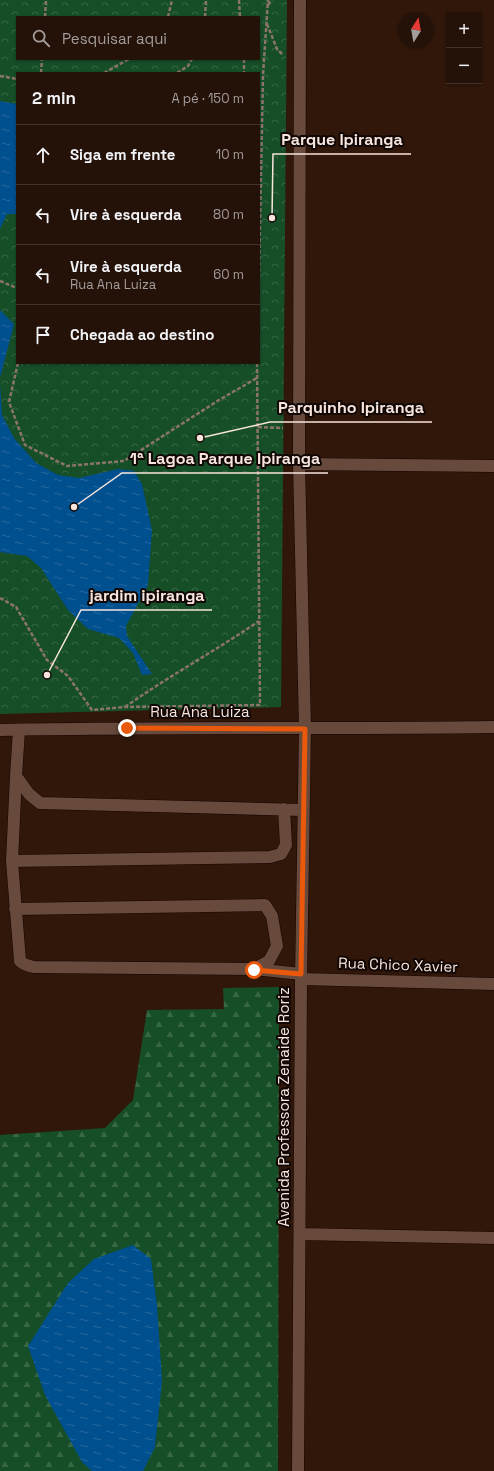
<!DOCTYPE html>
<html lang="pt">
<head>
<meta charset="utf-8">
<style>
  :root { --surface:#241108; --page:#301f16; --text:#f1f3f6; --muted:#a39d9c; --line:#413129 }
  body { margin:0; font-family:"Space Grotesk",sans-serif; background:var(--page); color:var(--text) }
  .controls { position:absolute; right:12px; top:12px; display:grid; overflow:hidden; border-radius:0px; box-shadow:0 1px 3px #0004 }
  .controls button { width:36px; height:36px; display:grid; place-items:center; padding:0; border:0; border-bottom:1px solid var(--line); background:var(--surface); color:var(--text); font:20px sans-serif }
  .compass { position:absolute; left:398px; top:12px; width:36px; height:36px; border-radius:50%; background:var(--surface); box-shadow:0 1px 3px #0004; rotate:11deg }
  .stop { position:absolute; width:12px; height:12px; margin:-9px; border:3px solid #ea580c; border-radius:50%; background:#fff }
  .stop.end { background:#ea580c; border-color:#fff; box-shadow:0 1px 4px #0008 }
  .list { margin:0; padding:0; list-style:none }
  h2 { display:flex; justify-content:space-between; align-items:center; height:52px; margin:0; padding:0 16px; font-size:17px }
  h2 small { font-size:13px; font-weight:400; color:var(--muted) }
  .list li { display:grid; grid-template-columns:26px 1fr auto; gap:12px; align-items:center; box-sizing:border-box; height:60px; padding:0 16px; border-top:1px solid var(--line) }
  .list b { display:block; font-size:15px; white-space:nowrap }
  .list p { margin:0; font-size:13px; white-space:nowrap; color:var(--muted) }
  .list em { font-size:13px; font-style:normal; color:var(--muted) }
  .icon { flex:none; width:22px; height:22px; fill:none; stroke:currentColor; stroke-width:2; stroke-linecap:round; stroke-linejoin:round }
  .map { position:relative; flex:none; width:494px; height:1471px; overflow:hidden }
  .search { position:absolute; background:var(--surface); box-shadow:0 1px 3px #0004; left:16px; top:16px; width:244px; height:44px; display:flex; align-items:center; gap:10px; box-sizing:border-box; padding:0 14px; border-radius:0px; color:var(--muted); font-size:15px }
  .panel { position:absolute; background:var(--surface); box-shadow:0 1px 3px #0004; left:16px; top:72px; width:244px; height:292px; border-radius:0px }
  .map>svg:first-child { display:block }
  .forest { fill:url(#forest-firs) }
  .park { fill:url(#park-crowns); fill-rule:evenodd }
  .water { fill:url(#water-ripples) }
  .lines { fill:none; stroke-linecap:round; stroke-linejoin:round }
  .minor-casing { stroke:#160300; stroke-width:13 }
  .path { stroke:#8b756a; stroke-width:2.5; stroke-dasharray:4 2; stroke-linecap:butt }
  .minor { stroke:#674a3c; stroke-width:12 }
  .route { stroke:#ea580c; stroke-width:5 }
  .labels { text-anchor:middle; stroke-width:4; stroke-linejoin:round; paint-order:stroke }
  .street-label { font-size:15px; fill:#f7e5dd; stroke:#100603 }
  .leader { fill:none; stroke:#f7e5dd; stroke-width:1.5 }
  .callout-dot { fill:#f7e5dd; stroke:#100603; stroke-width:1.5 }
  .callout-label { font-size:16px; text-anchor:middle; font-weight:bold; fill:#f7e5dd; stroke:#100603; stroke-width:4; stroke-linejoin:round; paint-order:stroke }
</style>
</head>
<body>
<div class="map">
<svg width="494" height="1471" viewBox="0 0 494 1471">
  <defs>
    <pattern id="forest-firs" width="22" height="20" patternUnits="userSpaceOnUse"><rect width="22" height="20" fill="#154e27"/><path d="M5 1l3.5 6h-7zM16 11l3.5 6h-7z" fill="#386746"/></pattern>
    <pattern id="park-crowns" width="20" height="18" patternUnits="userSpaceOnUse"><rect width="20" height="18" fill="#154e27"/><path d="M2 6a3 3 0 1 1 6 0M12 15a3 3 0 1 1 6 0" fill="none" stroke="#386746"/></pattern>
    <pattern id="water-ripples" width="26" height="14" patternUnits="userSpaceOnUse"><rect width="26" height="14" fill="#004f8e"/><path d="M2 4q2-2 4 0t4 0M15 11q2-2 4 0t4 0" fill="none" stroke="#26689d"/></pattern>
  </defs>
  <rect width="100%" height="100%" fill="#30170a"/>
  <!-- forest -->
  <path class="forest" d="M279 987 278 1471H0V1135L105 1128 133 1100 147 1010 224 1009 223 988Z"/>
  <!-- park -->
  <path class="park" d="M0 0H287L281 707 0 714ZM17 17H259V59H17ZM17 73H259V363H17Z"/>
  <!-- water -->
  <path class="water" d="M0 101 17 104V214H7L0 229Z
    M0 310 14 324 0 378Z
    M0 384 2 415 14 438 36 463 58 475 79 478 118 469 134 471 142 484 152 530 148 585 126 626 127 636 152 674 142 675 133 653 119 638 88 629 68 610 41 568 27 556 0 552Z
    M133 1245 151 1259 157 1305 162 1381 155 1447 143 1471H92L82 1462 45 1395 28 1346 68 1283 94 1259Z"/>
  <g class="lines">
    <defs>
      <path id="minor" d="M299 464 494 466
        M0 730C165 727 329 729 494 727
        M19 730 16 776 29 794 40 803 302 810
        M16 776 12 861 20 961C24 965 28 966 34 967L254 969 301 974
        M12 861 270 857 281 854 286 845 284 809
        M15 909 265 905 272 916 277 946 269 961 254 969
        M301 979 494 984
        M300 1234 494 1238
        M298 1471 301 979 305 729 299 464 300 0"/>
    </defs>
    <!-- minor casing -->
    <use href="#minor" class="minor-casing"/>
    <!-- path -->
    <path class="path" d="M239 0 240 17
      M268 5 272 0
      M45 17 46 0
      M168 17 172 0
      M205 17 206 0
      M267 24 277 49 283 55
      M244 59V73
      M41 73 42 59
      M104 73 129 59
      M177 73 188 66 192 59
      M0 76 17 79
      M259 278 263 75 268 0
      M0 281 17 288
      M18 363 9 402 25 445 67 466 124 461 219 400 257 378
      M258 427 283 428
      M0 598 16 607 47 660 68 676 92 710 125 707 260 705 257 363
      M125 707C169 676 215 651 259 621"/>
    <!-- minor -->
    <use href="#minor" class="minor"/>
  </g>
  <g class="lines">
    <!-- route -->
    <path class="route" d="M127 728 305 729 301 974 254 970"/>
  </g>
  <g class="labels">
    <!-- street labels -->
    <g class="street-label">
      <text x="200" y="717">Rua Ana Luiza</text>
      <text transform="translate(398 965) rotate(2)" y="5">Rua Chico Xavier</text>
      <text transform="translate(284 1107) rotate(-90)" y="5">Avenida Professora Zenaide Roriz</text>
    </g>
  </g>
  <!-- callouts -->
  <path class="leader" d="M272 218L273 154H411M200 438L270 422H432M74 507L122 473H328M47 675L81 610H212"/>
  <g class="callout-dot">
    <circle cx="272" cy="218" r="4"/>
    <circle cx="200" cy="438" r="4"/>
    <circle cx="74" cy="507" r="4"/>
    <circle cx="47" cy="675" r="4"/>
  </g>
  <g class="callout-label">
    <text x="342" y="145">Parque Ipiranga</text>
    <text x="351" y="413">Parquinho Ipiranga</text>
    <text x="225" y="464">1ª Lagoa Parque Ipiranga</text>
    <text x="147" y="601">jardim ipiranga</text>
  </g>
</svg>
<div class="controls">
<button>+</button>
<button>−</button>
</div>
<svg class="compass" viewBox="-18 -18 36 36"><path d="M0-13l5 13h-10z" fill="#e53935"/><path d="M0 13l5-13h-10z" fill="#a39d9c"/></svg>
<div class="stop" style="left:254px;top:970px"></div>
<div class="stop end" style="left:127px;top:728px"></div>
<div class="search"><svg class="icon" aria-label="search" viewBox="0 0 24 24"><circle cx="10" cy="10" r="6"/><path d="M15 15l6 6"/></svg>Pesquisar aqui</div>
<section class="panel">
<h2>2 min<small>A pé · 150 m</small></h2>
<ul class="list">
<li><svg class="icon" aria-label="ahead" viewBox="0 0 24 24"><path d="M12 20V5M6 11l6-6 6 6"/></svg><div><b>Siga em frente</b></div><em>10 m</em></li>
<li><svg class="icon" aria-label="left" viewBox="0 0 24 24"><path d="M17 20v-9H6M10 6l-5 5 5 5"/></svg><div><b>Vire à esquerda</b></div><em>80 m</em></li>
<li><svg class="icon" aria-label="left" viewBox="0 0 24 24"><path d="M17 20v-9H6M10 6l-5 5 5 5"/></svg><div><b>Vire à esquerda</b><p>Rua Ana Luiza</p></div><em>60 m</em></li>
<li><svg class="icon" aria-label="arrive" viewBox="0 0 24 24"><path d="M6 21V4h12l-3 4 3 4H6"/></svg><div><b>Chegada ao destino</b></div></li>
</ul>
</section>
</div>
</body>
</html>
